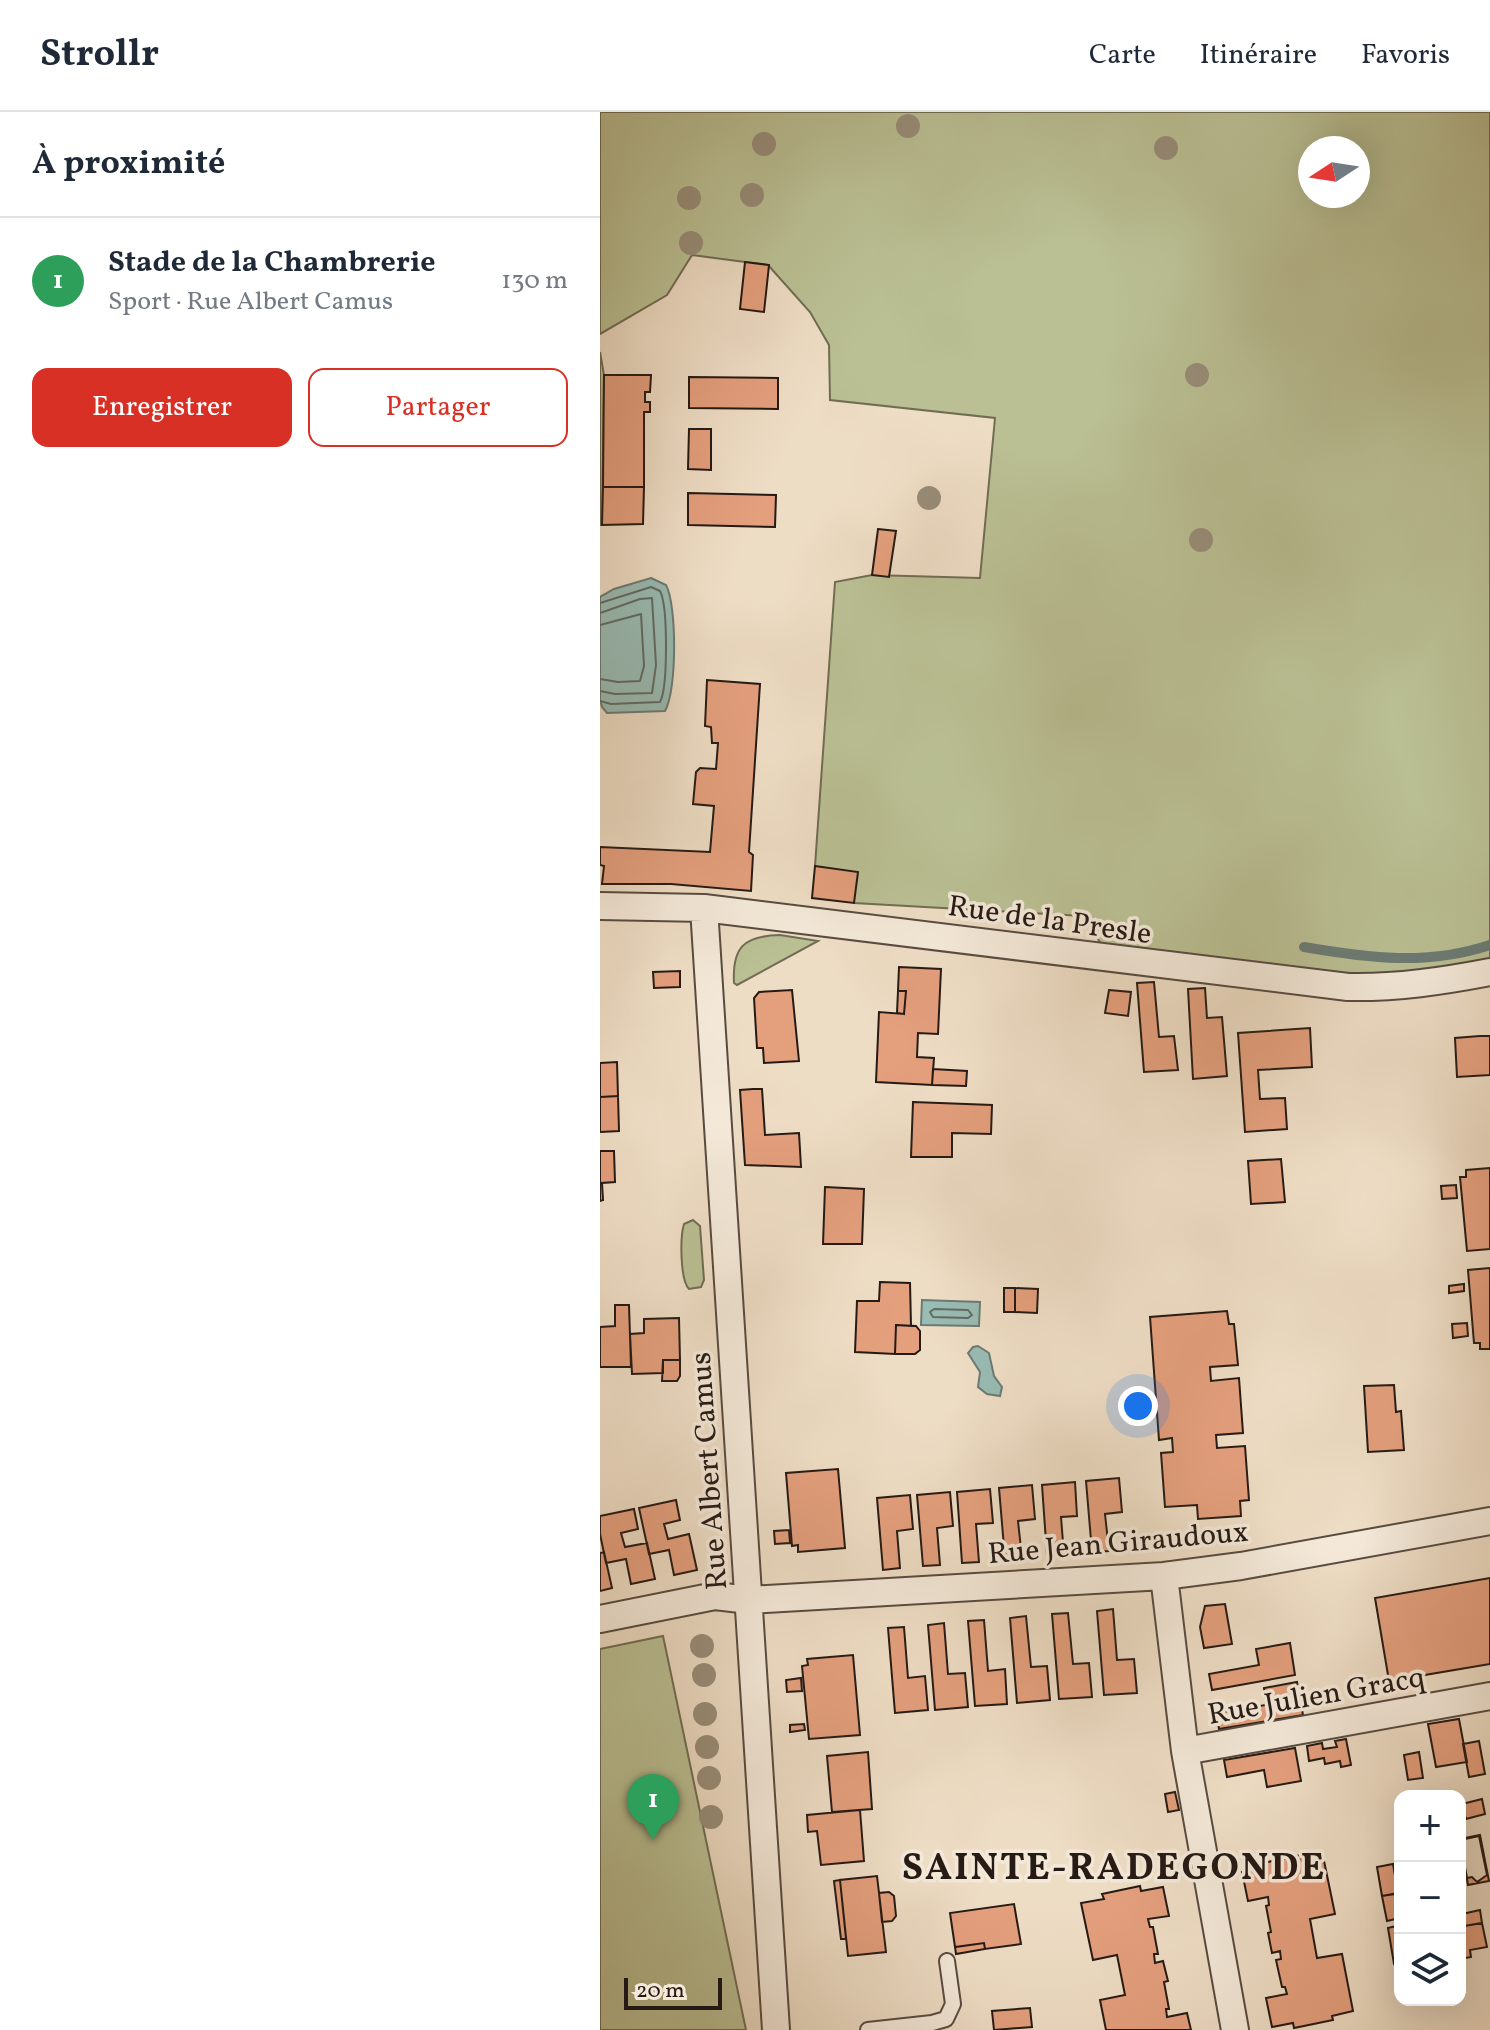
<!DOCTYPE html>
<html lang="fr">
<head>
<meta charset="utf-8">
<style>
  :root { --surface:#fff; --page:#f6f6f7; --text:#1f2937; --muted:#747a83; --line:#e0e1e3; --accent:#d93025 }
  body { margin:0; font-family:Vollkorn,serif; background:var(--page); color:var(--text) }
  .controls { position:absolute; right:24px; bottom:24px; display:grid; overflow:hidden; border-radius:16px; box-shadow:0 8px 32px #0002 }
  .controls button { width:72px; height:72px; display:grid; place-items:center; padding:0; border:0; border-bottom:2px solid var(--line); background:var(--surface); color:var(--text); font:40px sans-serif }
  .compass { position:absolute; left:698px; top:24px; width:72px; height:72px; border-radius:50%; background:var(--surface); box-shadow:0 8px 32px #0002; rotate:258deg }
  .scale { position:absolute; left:24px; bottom:20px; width:98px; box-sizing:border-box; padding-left:8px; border:4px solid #261a15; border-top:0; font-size:22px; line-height:28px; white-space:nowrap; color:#261a15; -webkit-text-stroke:6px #f4e9d9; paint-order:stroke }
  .you { position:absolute; left:538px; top:1294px; width:28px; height:28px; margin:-20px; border:6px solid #fff; border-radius:50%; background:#1a73e8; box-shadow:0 0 0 12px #1a73e833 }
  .badge { display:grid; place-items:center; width:52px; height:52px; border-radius:50%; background:var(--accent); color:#fff; font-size:26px; font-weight:700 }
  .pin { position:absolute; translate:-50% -66px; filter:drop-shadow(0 2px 4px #0008) }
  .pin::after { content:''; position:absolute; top:42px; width:28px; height:24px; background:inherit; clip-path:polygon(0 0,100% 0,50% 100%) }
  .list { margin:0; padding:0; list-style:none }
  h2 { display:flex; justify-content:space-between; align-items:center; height:104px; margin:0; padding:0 32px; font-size:34px }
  h2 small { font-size:26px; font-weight:400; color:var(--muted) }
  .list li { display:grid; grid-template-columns:52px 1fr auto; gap:24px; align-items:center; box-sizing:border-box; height:128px; padding:0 32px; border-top:2px solid var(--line) }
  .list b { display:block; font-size:30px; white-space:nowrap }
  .list p { margin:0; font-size:26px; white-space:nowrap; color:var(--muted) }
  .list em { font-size:26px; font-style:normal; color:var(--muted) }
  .actions { display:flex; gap:16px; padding:24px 32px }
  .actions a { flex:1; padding:18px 0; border:2px solid var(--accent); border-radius:16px; text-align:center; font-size:28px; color:var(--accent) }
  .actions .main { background:var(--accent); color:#fff }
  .icon { flex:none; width:44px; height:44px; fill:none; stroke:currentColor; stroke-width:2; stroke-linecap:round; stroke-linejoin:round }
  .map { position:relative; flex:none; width:890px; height:1918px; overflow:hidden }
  header { display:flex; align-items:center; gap:48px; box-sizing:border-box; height:112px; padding:0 40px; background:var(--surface); border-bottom:2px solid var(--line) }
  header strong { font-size:38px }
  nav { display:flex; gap:44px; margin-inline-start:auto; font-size:28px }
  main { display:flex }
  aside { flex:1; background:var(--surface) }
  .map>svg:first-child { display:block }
  .green { fill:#bac094; stroke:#706d54; stroke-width:2; fill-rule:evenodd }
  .water { fill:#99bcb4; stroke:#6b7b74; stroke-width:2 }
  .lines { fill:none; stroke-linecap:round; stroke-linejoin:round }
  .shore { stroke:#606b64; stroke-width:2 }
  .stream { stroke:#6b7b74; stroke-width:10 }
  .building { fill:#e49f7d; stroke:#261a15; stroke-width:2; fill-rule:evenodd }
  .service-casing { stroke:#584b41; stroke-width:18 }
  .minor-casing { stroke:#584b41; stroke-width:30 }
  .service { stroke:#f4e9d9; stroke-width:14 }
  .minor { stroke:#f4e9d9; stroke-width:26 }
  .tree { fill:#988d79 }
  .labels { text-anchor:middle; stroke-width:7; stroke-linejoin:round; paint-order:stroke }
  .street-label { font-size:30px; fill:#261a15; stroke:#f4e9d9 }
  .district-label { font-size:38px; font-weight:bold; letter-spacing:2px; fill:#261a15; stroke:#f4e9d9 }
</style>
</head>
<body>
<header>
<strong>Strollr</strong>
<nav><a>Carte</a><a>Itinéraire</a><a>Favoris</a></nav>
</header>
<main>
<aside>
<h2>À proximité<small></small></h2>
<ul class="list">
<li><span class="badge" style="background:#2e9e5b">1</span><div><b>Stade de la Chambrerie</b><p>Sport · Rue Albert Camus</p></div><em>130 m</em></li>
</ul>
<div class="actions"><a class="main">Enregistrer</a><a>Partager</a></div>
</aside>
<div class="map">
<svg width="890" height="1918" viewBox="0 0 890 1918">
  <rect width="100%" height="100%" fill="#eeddc5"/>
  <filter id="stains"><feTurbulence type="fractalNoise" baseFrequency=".0025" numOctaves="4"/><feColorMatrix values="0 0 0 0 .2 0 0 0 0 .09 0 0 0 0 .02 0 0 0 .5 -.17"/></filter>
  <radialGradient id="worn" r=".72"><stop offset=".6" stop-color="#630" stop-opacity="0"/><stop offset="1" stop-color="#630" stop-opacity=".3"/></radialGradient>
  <!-- green -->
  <path class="green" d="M0 0H890V860L836 871 510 847 484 804 254 791 215 754 235 470 272 463 380 466 395 306 230 288 229 233 210 200 168 153 92 143 67 183 0 222ZM710 36H758V84H710Z
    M0 240 4 263 2 413H0Z
    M180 823 218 829 137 873 134 871C132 835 144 824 180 823Z
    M93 1108 100 1114 104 1168 101 1175 89 1177C80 1168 80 1125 84 1112Z
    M63 1524 146 1918H0V1537Z"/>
  <!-- water -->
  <path class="water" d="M51 466 66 473C77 493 77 579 65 599L7 601 2 595 0 588V485L14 477Z
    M322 1188 380 1190 379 1214 321 1213Z
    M378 1234 389 1241 394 1264 402 1275 400 1284 387 1282 378 1275 380 1260 368 1241 373 1235Z"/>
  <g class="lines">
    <!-- shore -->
    <path class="shore" d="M0 491 51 475 60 479C68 494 68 575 60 590L11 592 0 589
      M0 501 40 487 52 486 56 553 52 581 15 582 0 579
      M0 513 41 502 44 554 40 569 18 570 0 567
      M334 1197 368 1198 372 1203 368 1206 333 1205 330 1200Z"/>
    <!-- stream -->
    <path class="stream" d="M704 835C768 846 827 854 890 833"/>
  </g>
  <!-- building -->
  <path class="building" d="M145 150 169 153 164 200 140 197Z
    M4 263H51L50 280H45V290H50V300H44V375H3Z
    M89 265 178 266V297L89 296Z
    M89 317H111V358L88 357Z
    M3 375H44L43 412 2 413Z
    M88 381 176 383 175 415 88 413Z
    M278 417 296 419 289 465 272 463Z
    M107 568 160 572 149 740 153 743 151 779 71 772H2L4 754 0 753V735L110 740 114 694 93 692 96 660 100 656 116 657 118 631H112L111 615 105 614Z
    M215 754 258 760 254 791 212 786Z
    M299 855 341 857 338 922 318 921 317 945 334 946 332 973 276 970 279 900 304 902 306 879H298Z
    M80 859V875L54 876 53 860Z
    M554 870 559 925 574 924 578 958 544 960 537 871Z
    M605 876 607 906 622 905 627 964 593 967 588 877Z
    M192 878 199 949 164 951 163 936H157L154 886 159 880Z
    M509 878 531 880 528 904 505 901Z
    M298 879H306L304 902 297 901Z
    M710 916 712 955 658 958 660 987 685 986 687 1017 645 1020 638 921Z
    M880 924H890V963L857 965 855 926Z
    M17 950 18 984 0 985V951Z
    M333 957 367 959 366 974 332 973Z
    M153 977H162L165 1023 199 1021 201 1055 145 1053 140 978Z
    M18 984 19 1019 0 1020V985Z
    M313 990 392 993 391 1022 352 1021V1045H311Z
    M0 1039H14L15 1070 2 1071 3 1088 0 1089Z
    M681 1047 685 1090 651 1092 648 1049Z
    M890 1056V1137L867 1139 860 1065H866V1058Z
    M856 1073 857 1086 842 1087 841 1074Z
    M225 1075 264 1077 262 1132H223Z
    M890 1156V1237H880V1231H874L868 1158Z
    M280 1170 310 1171 311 1214 296 1213 295 1242 255 1240 257 1189H279Z
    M864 1172V1179L849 1181V1174Z
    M404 1176H415V1200H404Z
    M415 1176 438 1177 437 1201 415 1200Z
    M15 1193H29L31 1255H0V1215L15 1214Z
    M627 1199 629 1212H634L638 1253 610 1255 611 1269 639 1266 643 1321 616 1323 617 1336 645 1334 649 1388 640 1389 641 1404 598 1407 597 1393 565 1395 561 1341 573 1340 572 1326 559 1328 550 1205Z
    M79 1206 80 1248H63V1261L32 1262 30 1222 44 1221V1207Z
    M867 1211 868 1224 853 1226 852 1212Z
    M296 1213 316 1214 320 1219V1238L315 1242H295Z
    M63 1248H80V1264L77 1269H62Z
    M794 1273 796 1300 801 1299 804 1338 768 1340 764 1274Z
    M238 1357 245 1436 198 1440V1433L192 1434 186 1361Z
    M519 1366 522 1400 505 1402 509 1439 492 1440 486 1369Z
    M475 1370 477 1404 461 1405 464 1443 447 1444 442 1373Z
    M432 1373 435 1407 418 1409 422 1446 405 1447 399 1376Z
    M390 1377 393 1411 376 1412 379 1450 362 1451 357 1380Z
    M350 1380 353 1414 337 1416 340 1453 323 1454 317 1383Z
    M310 1383 313 1417 297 1419 300 1456 283 1458 277 1386Z
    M76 1388 80 1408 64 1412 68 1427 89 1422 97 1458 74 1463 69 1438 49 1442 39 1396Z
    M34 1397 38 1417 21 1421 25 1435 47 1431 55 1467 31 1472 26 1447 6 1451 0 1422V1404Z
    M189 1418 190 1431 175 1432 174 1419Z
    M4 1440 12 1476 0 1479V1441Z
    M890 1466V1552L789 1569 775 1486Z
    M625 1492 632 1532 604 1536 600 1515 605 1494Z
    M513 1497 517 1548 534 1547 537 1581 504 1583 497 1499Z
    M468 1501 473 1552 489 1551 492 1585 459 1587 452 1502Z
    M426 1504 431 1555 447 1554 450 1588 417 1591 410 1506Z
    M384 1508 388 1559 405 1557 407 1592 375 1594 368 1509Z
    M344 1511 348 1562 365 1561 368 1595 335 1598 328 1513Z
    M304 1515 308 1566 325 1564 328 1598 295 1601 288 1516Z
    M690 1531 695 1563 612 1578 609 1562 659 1553 656 1537Z
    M253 1543 260 1623 209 1627 202 1554 208 1553 207 1547Z
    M201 1566 202 1579 187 1580 186 1568Z
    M697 1570 703 1603 619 1617 616 1601 666 1593 664 1576Z
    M859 1607 867 1650 836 1655 828 1612Z
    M204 1612 205 1618 190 1620V1613Z
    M746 1627 751 1653 741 1655 740 1649 725 1652 724 1646 709 1649 707 1634 722 1631 723 1637 737 1635 735 1629Z
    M879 1629 885 1662 869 1665 863 1632Z
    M695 1636 701 1669 667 1675 664 1658 627 1665 624 1648Z
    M268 1640 272 1697 232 1700 227 1644Z
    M819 1640 823 1666 808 1668 804 1643Z
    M575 1680 579 1698 568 1700 565 1682Z
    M882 1687 885 1702 866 1707 862 1692Z
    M260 1698 264 1749 221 1753 217 1719 208 1720 207 1703Z
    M880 1723 889 1769 868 1773 860 1727ZM879 1724 887 1763 877 1770 872 1765 867 1766 860 1728Z
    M701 1743 702 1749 723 1744 735 1802 710 1807 717 1846 742 1842 753 1899 732 1904 733 1908 694 1916 693 1911 672 1915 666 1886 687 1882 685 1875H682L676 1848 681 1847 680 1839 672 1841 668 1821 671 1820 666 1794 669 1793 668 1785 648 1789 642 1760 664 1756 663 1751Z
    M793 1752 798 1781 782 1784 777 1755Z
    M277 1764 286 1840 248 1844 240 1768Z
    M240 1768 246 1827H241L234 1769Z
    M540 1774 541 1779 563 1775 569 1804 548 1807 550 1815H553L558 1842H554L555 1851 563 1849 568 1869 564 1870 569 1897H566L567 1905 587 1901 591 1918H506L500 1888 525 1883 517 1843 493 1848 481 1791 504 1787 502 1782Z
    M289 1780 294 1784 296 1804 292 1809 282 1810 279 1781Z
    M795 1782 800 1806 787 1809 782 1784Z
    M414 1792 421 1832 385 1837 384 1831 355 1835 350 1801Z
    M880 1798 882 1811 864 1814 862 1802Z
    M860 1802 864 1814 882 1811 887 1835 870 1838 871 1845 860 1847Z
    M800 1813V1851L794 1852 788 1816Z
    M384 1831 385 1837 356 1842 355 1835Z
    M430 1896 432 1915 394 1918 392 1899Z"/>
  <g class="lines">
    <defs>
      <path id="service" d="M268 1918 332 1911 346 1907 353 1892 347 1849"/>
      <path id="minor" d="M0 794 104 796 748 875C797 876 843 869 890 860
        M104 796 176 1918
        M564 1464 585 1639 890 1584
        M0 1507 115 1484 149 1488 564 1464 641 1454 890 1409
        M585 1639 635 1918"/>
    </defs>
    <!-- service casing -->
    <use href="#service" class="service-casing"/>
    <!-- minor casing -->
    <use href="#minor" class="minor-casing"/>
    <!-- service -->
    <use href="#service" class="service"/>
    <!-- minor -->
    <use href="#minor" class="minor"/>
  </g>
  <!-- trees -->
  <g class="tree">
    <circle cx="308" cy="14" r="12"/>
    <circle cx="164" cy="32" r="12"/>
    <circle cx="566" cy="36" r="12"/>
    <circle cx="152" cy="83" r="12"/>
    <circle cx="89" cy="86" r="12"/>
    <circle cx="91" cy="131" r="12"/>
    <circle cx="597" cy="263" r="12"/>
    <circle cx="329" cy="386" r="12"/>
    <circle cx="601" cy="428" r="12"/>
    <circle cx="102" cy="1534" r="12"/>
    <circle cx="104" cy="1563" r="12"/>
    <circle cx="105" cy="1602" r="12"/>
    <circle cx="107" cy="1635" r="12"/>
    <circle cx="109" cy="1666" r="12"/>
    <circle cx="111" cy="1705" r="12"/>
  </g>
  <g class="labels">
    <!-- street labels -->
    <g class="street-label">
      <text transform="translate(450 807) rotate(8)" y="10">Rue de la Presle</text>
      <text transform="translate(108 1359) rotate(-94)" y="10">Rue Albert Camus</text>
      <text transform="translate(518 1430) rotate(-5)" y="10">Rue Jean Giraudoux</text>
      <text transform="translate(716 1583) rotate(-10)" y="10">Rue Julien Gracq</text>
    </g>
    <!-- district labels -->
    <g class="district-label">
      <text x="514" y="1767">SAINTE-RADEGONDE</text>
    </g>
  </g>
  <rect width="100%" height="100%" filter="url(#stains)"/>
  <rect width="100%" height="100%" fill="url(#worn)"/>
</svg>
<div class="controls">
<button>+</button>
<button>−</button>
<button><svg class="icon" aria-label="layers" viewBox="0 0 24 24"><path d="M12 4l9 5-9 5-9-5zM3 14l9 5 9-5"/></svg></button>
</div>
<svg class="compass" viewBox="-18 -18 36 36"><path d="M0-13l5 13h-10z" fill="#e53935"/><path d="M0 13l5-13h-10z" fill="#747a83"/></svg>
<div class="scale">20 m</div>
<div class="you"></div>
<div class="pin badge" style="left:53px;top:1728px;background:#2e9e5b">1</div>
</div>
</main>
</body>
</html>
